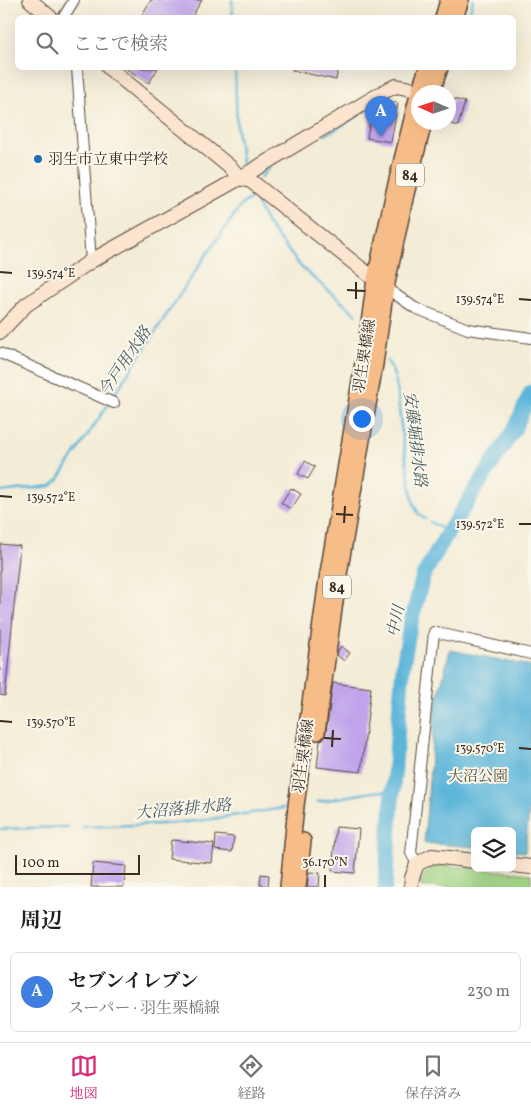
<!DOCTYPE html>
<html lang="ja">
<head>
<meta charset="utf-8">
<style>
  :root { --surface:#fff; --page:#f2f2f2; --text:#202124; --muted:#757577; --line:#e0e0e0; --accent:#db2777 }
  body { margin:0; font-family:Vollkorn,"Noto Serif JP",serif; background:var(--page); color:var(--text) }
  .controls { position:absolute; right:15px; bottom:15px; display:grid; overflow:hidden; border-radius:8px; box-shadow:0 5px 20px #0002 }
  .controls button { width:45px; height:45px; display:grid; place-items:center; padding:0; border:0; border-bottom:1px solid var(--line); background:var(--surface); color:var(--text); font:25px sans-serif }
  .compass { position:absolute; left:411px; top:85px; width:45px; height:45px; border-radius:50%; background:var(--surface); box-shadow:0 5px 20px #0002; rotate:273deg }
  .scale { position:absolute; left:15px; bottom:12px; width:125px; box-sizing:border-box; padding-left:5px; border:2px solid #3b2a1e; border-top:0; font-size:14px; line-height:18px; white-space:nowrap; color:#3b2a1e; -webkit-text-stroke:4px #fbf7ec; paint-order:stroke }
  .you { position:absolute; left:361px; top:418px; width:18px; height:18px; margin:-12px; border:4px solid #fff; border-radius:50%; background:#1a73e8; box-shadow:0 0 0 8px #1a73e833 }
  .badge { display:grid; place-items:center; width:32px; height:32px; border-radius:50%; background:var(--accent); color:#fff; font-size:16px; font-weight:700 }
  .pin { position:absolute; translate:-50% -41px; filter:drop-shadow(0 1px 2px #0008) }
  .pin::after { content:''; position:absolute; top:26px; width:18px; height:15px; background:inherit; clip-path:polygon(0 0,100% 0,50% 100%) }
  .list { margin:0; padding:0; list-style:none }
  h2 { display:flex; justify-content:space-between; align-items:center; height:65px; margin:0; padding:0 20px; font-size:21px }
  h2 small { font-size:16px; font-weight:400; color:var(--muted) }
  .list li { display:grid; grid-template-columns:32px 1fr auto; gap:15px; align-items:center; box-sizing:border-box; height:80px; margin:0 10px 10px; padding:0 10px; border:1px solid var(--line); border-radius:8px }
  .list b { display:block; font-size:19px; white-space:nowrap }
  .list p { margin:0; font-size:16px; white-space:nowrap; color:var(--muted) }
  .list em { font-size:16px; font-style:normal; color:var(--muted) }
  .icon { flex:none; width:28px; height:28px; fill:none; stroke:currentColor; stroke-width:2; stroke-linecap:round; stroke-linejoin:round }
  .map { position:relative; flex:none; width:531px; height:887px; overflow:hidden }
  .search { position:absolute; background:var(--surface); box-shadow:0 5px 20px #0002; left:15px; right:15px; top:15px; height:55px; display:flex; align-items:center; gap:12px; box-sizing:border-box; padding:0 18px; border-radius:8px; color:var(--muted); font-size:19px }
  .sheet { height:155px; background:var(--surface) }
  nav { display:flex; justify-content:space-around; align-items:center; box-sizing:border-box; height:70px; border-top:1px solid var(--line); background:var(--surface); font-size:14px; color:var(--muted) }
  nav a { display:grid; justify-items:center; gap:2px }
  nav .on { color:var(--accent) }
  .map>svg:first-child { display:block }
  .green { fill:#9fd485; stroke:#6d7f52 }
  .water { fill:#5bb5d9; stroke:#4b707c }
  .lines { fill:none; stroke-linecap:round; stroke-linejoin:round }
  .stream { stroke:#5bb5d9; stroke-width:2.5 }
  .river { stroke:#5bb5d9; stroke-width:15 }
  .building { fill:#bfa3eb }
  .street-casing { stroke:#57473a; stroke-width:12 }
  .secondary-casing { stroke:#57473a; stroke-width:16 }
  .primary-casing { stroke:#57473a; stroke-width:18 }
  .street { stroke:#fff; stroke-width:10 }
  .secondary { stroke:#fce5cf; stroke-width:14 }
  .primary { stroke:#f7bd88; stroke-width:15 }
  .ticks { fill:none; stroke:#3b2a1e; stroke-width:2 }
  .poi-dot { fill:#1f6fb2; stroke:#fbf7ec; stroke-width:2 }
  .labels { text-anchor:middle; stroke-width:4; stroke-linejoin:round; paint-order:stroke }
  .shield { fill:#fbf7ec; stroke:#75685c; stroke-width:1 }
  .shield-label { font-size:14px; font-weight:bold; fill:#3b2a1e }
  .poi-label { font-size:15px; fill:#3b2a1e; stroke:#fbf7ec; text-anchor:start }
  .street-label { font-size:15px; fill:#3b2a1e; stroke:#fbf7ec }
  .park-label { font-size:15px; fill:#545438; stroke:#fbf7ec }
  .water-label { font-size:16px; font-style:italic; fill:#465b5f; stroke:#fbf7ec }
  .ticks-label { font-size:12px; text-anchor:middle; fill:#3b2a1e; stroke:#fbf7ec; stroke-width:4; stroke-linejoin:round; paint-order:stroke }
</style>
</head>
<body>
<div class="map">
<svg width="531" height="887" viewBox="0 0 531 887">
  <rect width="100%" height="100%" fill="#fbf7ec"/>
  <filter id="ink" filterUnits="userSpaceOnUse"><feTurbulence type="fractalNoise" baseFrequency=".02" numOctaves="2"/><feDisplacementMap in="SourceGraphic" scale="10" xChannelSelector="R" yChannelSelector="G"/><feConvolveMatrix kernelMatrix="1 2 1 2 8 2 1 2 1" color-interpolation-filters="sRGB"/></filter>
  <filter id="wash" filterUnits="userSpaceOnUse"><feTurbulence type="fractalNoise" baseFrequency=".0096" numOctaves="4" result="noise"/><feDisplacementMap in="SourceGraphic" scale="20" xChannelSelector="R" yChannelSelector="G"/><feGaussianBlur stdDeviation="1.12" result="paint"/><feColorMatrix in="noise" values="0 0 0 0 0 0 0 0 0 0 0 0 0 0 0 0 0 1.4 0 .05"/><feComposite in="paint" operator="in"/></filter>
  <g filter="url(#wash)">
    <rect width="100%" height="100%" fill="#f3ecd6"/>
    <!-- green -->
    <path class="green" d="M441 865 531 874V887H421C422 874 429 867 441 865Z"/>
    <!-- water -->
    <path class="water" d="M450 650 531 666V791L525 852 512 851V831H475V847L424 843 435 709Z"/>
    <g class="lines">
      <!-- stream -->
      <path class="stream" d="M232 0 233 18
        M468 18 473 0
        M235 68 237 130 242 163
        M325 135 357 117
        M261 177 270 167
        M248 187 268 225 302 268 357 315
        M387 360C399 380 397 395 400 417 403 445 409 474 413 502L418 513 425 519
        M112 398 200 264 242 204 252 198
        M0 492 51 486 58 480 109 403
        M430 522 448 532
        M317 802C340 798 371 790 393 791
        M83 827 161 824 198 821 284 808
        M0 829 68 827"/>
      <!-- river -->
      <path class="river" d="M385 887 403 666 410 626 423 576 448 532 514 430 531 392"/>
    </g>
    <g id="blocks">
      <!-- building -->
      <path class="building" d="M151 0H202L191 18H140Z
        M125 68H158L149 83Z
        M292 68H338L336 80 292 70Z
        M453 99 465 102 458 126 448 123V114Z
        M389 101 398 103 391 142 367 138 372 109 387 110Z
        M305 461 315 467 308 479 298 474Z
        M291 488 301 494 291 509 281 503Z
        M0 544 20 546 5 696 0 695Z
        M341 646 350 653 344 661 337 655 338 651Z
        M333 683 371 688 361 772 317 767 320 741 324 738 326 733Z
        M336 827 359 829 355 873 332 871Z
        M216 835 234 837 232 852 215 850Z
        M171 840 214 844 212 863 169 859Z
        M93 863 126 866 124 887H91Z
        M309 872 320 873 319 887H307Z
        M261 874 269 875 268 886 260 885Z"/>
    </g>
  </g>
  <g filter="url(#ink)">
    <use href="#blocks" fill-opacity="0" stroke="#57473a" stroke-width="1"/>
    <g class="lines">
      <defs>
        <path id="street" d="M63 18 74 0
          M77 68 91 261
          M386 288 415 308 468 329 531 338
          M0 353 114 403
          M417 864 411 853 434 632 531 654"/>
        <path id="secondary" d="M30 0 51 18
          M109 68 231 168 240 178 251 181 383 286
          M0 332 26 305 91 261 240 178 385 91 396 86 426 92
          M512 865 531 867
          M411 887 412 878 417 864 432 856 475 861"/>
        <path id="primary" d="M443 18 448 0
          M455 18 461 0
          M419 92 427 68
          M432 92 440 68
          M317 732 338 580 375 364 386 288 406 194 424 122
          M288 887 296 806 327 579 366 345 375 279 394 192 418 95
          M298 887 303 841"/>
      </defs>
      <!-- street casing -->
      <use href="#street" class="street-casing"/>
      <!-- secondary casing -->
      <use href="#secondary" class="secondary-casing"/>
      <!-- primary casing -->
      <use href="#primary" class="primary-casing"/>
      <!-- street -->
      <use href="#street" class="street"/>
      <!-- secondary -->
      <use href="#secondary" class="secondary"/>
      <!-- primary -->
      <use href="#primary" class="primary"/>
    </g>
  </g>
  <!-- ticks -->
  <path class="ticks" d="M0 272 12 273M347 290 365 291M356 299V282M519 299 531 300M0 496 12 497M336 514 353 515M344 523 345 506M519 524H531M0 721 12 722M324 738 341 739M332 747 333 730M519 748 531 749M325 887V875"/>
  <!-- markers -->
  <circle class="poi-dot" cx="38" cy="159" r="5"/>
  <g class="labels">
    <!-- shield labels -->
    <g class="shield">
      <rect x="396" y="163.5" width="28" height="23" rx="4"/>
      <rect x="323" y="575.5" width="28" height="23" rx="4"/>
    </g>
    <g class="shield-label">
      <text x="410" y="180">84</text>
      <text x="337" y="592">84</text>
    </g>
    <!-- poi labels -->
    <g class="poi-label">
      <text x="48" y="164">羽生市立東中学校</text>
    </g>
    <!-- street labels -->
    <g class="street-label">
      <text transform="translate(364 356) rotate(-81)" y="5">羽生栗橋線</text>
      <text transform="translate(303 756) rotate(-82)" y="5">羽生栗橋線</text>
    </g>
    <!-- park labels -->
    <g class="park-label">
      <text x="478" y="781">大沼公園</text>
    </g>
    <!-- water labels -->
    <g class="water-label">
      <text transform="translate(124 361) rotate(-56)" y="6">今戸用水路</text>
      <text transform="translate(416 439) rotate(83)" y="6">安藤堀排水路</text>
      <text transform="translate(395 621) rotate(-78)" y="6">中川</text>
      <text transform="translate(183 808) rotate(-5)" y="6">大沼落排水路</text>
    </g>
  </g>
  <g class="ticks-label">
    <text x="51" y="277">139.574°E</text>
    <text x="480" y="303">139.574°E</text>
    <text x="51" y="501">139.572°E</text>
    <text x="480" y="528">139.572°E</text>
    <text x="51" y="726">139.570°E</text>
    <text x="480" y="752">139.570°E</text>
    <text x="325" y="866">36.170°N</text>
  </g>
</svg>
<div class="controls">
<button><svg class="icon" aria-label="layers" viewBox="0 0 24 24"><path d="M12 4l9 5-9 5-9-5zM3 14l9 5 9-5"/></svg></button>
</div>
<svg class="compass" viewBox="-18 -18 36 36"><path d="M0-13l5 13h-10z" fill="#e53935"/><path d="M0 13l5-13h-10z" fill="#757577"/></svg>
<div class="scale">100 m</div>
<div class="you"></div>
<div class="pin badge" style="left:381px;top:137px;background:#3f7fe0">A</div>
<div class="search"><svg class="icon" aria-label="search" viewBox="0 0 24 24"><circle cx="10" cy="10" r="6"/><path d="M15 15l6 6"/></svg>ここで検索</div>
</div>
<section class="sheet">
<h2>周辺<small></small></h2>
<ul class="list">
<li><span class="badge" style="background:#3f7fe0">A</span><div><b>セブンイレブン</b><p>スーパー · 羽生栗橋線</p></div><em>230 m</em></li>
</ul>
</section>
<nav>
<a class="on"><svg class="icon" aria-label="map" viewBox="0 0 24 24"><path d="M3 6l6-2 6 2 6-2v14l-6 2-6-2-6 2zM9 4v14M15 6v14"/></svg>地図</a>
<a><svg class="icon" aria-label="directions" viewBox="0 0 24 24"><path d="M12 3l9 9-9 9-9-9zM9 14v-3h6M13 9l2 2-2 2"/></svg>経路</a>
<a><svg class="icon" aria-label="saved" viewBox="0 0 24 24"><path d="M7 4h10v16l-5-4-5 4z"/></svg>保存済み</a>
</nav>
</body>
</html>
